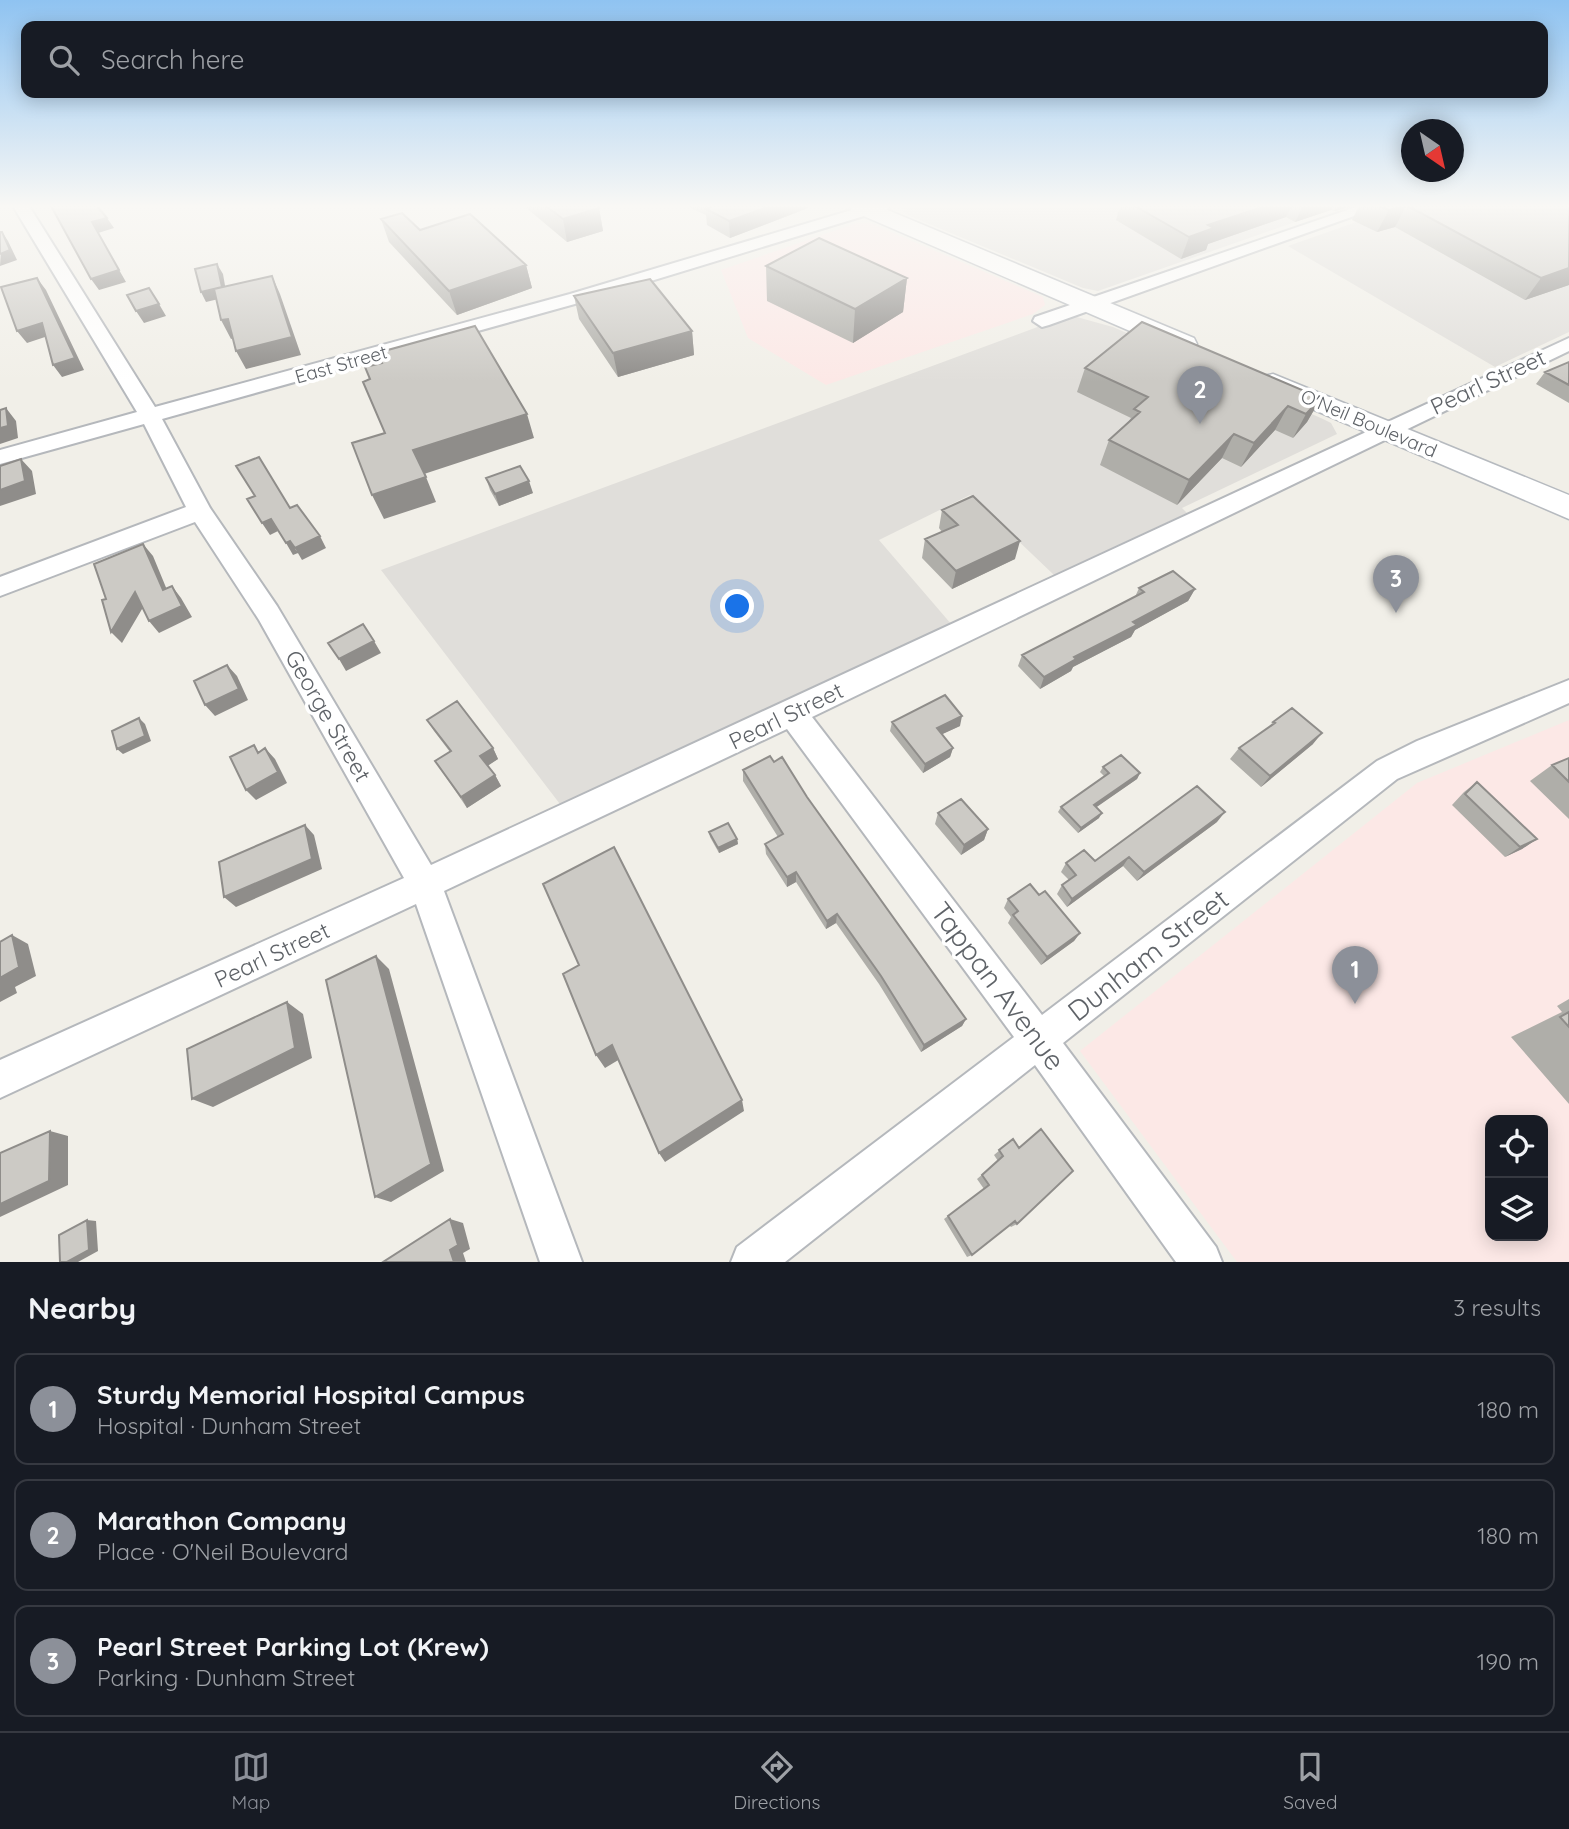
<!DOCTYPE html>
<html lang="en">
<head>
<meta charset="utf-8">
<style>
  :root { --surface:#171b24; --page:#242831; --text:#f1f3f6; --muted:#9ea1a6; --line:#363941; --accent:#8c9099 }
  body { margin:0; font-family:Quicksand,sans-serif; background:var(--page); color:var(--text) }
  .controls { position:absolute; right:21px; bottom:21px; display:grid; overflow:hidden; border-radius:14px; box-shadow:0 4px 18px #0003 }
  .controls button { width:63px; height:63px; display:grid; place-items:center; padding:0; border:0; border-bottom:2px solid var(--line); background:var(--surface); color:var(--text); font:35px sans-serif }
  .compass { position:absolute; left:1401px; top:119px; width:63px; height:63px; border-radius:50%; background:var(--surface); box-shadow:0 4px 18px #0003; rotate:146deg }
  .you { position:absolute; left:738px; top:607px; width:24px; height:24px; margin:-18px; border:5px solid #fff; border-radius:50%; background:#1a73e8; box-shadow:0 0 0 10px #1a73e833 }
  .badge { display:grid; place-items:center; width:46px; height:46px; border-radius:50%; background:var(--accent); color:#fff; font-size:23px; font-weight:700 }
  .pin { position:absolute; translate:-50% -58px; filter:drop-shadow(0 2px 4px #0008) }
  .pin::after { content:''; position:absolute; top:37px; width:24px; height:21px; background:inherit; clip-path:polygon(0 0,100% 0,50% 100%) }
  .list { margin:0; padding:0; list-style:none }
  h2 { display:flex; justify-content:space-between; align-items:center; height:91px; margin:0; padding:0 28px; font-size:30px }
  h2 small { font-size:23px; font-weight:400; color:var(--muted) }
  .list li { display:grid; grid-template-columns:46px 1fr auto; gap:21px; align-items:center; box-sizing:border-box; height:112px; margin:0 14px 14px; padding:0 14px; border:2px solid var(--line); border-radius:14px }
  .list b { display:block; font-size:26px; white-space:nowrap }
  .list p { margin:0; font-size:23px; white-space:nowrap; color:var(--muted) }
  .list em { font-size:23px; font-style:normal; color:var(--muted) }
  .icon { flex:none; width:38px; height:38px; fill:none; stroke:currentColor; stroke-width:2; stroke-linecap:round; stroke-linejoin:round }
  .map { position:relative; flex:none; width:1569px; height:1262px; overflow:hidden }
  .search { position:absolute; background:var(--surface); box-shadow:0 4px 18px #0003; left:21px; right:21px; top:21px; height:77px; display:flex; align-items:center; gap:18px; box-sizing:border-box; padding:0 24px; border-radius:14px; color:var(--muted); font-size:26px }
  .sheet { height:469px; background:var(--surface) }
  nav { display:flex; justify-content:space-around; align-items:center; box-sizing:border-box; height:98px; border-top:2px solid var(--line); background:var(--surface); font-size:19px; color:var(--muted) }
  nav a { display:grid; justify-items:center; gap:4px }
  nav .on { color:var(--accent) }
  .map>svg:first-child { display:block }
  .industrial { fill:#e0deda }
  .medical { fill:#fce8e6; fill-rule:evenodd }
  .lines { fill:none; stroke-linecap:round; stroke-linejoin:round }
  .minor-casing { stroke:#b5b8bc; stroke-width:4 }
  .secondary-casing { stroke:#b6babf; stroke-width:3 }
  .minor { fill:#fff; fill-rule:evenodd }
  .secondary { fill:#fff; fill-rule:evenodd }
  .wall { fill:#afaea9 }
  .shaded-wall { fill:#8f8d8a }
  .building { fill:#cccac5; stroke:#8f8d8a; stroke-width:2 }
  .labels { text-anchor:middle; stroke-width:7; stroke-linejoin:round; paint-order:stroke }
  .far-street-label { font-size:19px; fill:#5f6368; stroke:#fff }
  .street-label { font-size:23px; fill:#5f6368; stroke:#fff }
  .near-street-label { font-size:28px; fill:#5f6368; stroke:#fff }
</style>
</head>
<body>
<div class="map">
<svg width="1569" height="1262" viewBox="0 0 1569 1262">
  <rect width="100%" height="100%" fill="#f1efe8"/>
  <!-- industrial -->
  <path class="industrial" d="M905 206H1298L1315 215 1098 291 1083 288 910 216 903 212Z
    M1402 206H1569V332L1495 367 1288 246Z
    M1073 316 1113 327 1323 419 1331 423 1337 434 1182 508 1187 513 1054 575 970 495 879 540 952 625 563 808 381 570 1059 319Z"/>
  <!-- medical -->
  <path class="medical" d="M857 223H870L1043 297 1045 305 1033 314 826 385 748 338 721 270Z
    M1569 720V1262H1237L1080 1051 1417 783ZM1490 1120H1543V1236H1490Z"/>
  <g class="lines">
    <defs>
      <path id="minor" d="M13 206H29L155 407 570 294 865 206H889L887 209 582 302 162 419 210 508 277 606 431 865 1569 338V351L812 717 1042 1015 1377 761 1417 741 1569 680V703L1397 779 1063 1043 1216 1247 1222 1262H1176L1035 1065 785 1262H731L737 1247 1014 1037 787 729 444 891 582 1262H540L416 904 0 1098V1060L404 878 259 620 195 522 0 596V577L186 507 144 424 0 464V450L137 412Z
        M1359 206H1382L1049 325 1042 327 1033 321 1035 317Z"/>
      <path id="secondary" d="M849 206H878L1194 338 1197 344 1194 350H1174L852 211Z
        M1273 374 1569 495V519L1263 388 1259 382 1263 376Z"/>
    </defs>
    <!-- minor casing -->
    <use href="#minor" class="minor-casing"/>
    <!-- secondary casing -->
    <use href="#secondary" class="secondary-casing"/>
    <!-- minor -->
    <use href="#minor" class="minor"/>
    <!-- secondary -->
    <use href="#secondary" class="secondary"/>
  </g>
  <!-- wall -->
  <path class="wall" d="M524 206H597L599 208 603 231 567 242Z
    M686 206H808V208L730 238 707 225 706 215Z
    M1120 206H1352L1335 211 1331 210 1295 222 1286 217 1208 244 1206 250 1181 259 1116 220Z
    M1359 206H1569V285L1525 300 1395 227 1377 232 1352 220Z
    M381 219 526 265 532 288 457 315 389 242Z
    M766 266 907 278 903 312 853 343 767 301Z
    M574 296 692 331 694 355 618 377 579 319Z
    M1569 362V403L1536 384 1545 372Z
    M1085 368 1321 398 1307 422 1293 438 1275 430 1241 467 1222 458 1177 505 1100 465 1109 440 1129 421 1131 418 1077 392Z
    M486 478 533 493 499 506 490 490Z
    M942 510 1015 559 952 589 922 558 925 539 942 532 939 528Z
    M1139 588 1195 589 1188 601 1135 630 1131 637 1073 667 1071 671 1040 689 1018 666 1022 655 1135 597Z
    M427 720 493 748 498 759 488 765 495 775 501 786 467 808 435 761 450 752 434 731Z
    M892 722 960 726 942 734 953 748 950 757 923 773 890 731Z
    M1273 722 1313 744 1261 787 1230 759 1239 748 1267 729Z
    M1569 758V819L1530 781 1552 765Z
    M774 762 807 797 966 1019 962 1026 921 1052 879 984 836 923 826 929 796 882 787 887 766 854 765 844 778 837 743 781V770Z
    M1103 767 1140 773 1137 779 1096 807 1099 818 1078 833 1058 812 1061 807 1104 776 1100 772Z
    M1477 782 1537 839 1522 849 1505 857 1452 805 1464 792Z
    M938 813 988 829 984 840 961 855 935 824Z
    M1217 822 1137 881 1123 866 1067 907 1057 894 1062 885 1069 880 1061 872 1066 863 1095 861Z
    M709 832 737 839 738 844 719 853 710 837Z
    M1039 895 1080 933 1074 941 1041 965 1008 923 1011 917 1004 908 1008 899Z
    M1569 999V1104L1511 1037 1562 1012 1557 1006Z
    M1013 1139 1017 1224 1011 1227 1009 1225 972 1255 967 1257 944 1219 984 1189 977 1179 998 1161 994 1155Z"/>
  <!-- shaded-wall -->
  <path class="shaded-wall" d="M770 206H808V208L730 238 729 221Z
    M1266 206H1292L1286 217 1208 244 1206 250 1181 259 1189 237 1208 225Z
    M1303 206H1333L1331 210 1295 222Z
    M1338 206H1352L1335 211Z
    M1404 206H1406L1395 227 1377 232 1389 210Z
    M599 208 603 231 567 242 563 219Z
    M107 218 114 228 98 233 126 282 99 290 91 279 92 222Z
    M2 232 8 241 17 260 0 266Z
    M217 264 223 274 227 297 206 302 201 292Z
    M526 265 532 288 457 315 449 291Z
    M1569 268V285L1525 300 1541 278Z
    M272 276 280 294 301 355 246 369 236 351Z
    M37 278 46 290 84 370 62 377 53 365Z
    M907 278 903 312 853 343 855 309Z
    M159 304 166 316 144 323 136 311Z
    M228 319 238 337 231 339 221 320Z
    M42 323 51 335 27 343 17 331Z
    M692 331 694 355 618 377 613 353Z
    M1321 398 1307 422 1293 438 1306 414Z
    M1288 406 1275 430 1241 467 1254 443Z
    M6 408 16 421 18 438 0 444V428Z
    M527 414 534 438 424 474 413 450Z
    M1234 434 1222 458 1177 505 1189 480Z
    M21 459 32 471 36 494 0 506V490Z
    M426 477 436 502 384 519 372 495Z
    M529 481 533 493 499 506 495 494Z
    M271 519 278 531 270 535 262 523Z
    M320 536 326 548 302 560 295 548Z
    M290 541 298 553 293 555 286 543Z
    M1020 541 1015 559 952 589 956 571Z
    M143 544 153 556 172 602 163 590Z
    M172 586 181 598 192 617 159 633 149 621Z
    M1195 589 1188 601 1135 630 1131 637 1073 667 1071 671 1040 689 1044 677 1074 657 1133 622Z
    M135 592 145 604 122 643 111 632Z
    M374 641 381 653 346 671 339 659Z
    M227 665 237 676 248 700 215 716 205 705Z
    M962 716 960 726 934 738 937 728Z
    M139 718 145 724 151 741 123 754 117 749Z
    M1322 733 1313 744 1261 787 1270 776Z
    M265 748 275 759 287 783 256 800 246 790Z
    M493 748 498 759 486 767 480 756Z
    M953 748 950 757 923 773 925 764Z
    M1140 773 1137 779 1091 811 1094 805Z
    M495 775 501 786 467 808 461 797Z
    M1225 812 1217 822 1137 881 1144 872Z
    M1102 813 1099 818 1078 833 1081 828Z
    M305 825 314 835 322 869 236 907 224 897Z
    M988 829 984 840 961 855 964 845Z
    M737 839 738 844 719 853 718 848Z
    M1537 839 1522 849 1505 857 1520 847Z
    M1129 857 1123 866 1067 907 1072 899Z
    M796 872V882L787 887V877Z
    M837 914 836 923 826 929 827 921Z
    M1080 933 1074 941 1041 965 1047 957Z
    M12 935 28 944 36 976 15 987 17 993 0 1002V978Z
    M376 956 389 969 444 1171 391 1202 375 1197Z
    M287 1002 303 1014 312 1058 213 1107 192 1099Z
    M966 1019 962 1026 921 1052 924 1045Z
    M612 1045 620 1059 605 1068 596 1055Z
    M742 1100 744 1111 665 1162 659 1153Z
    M50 1131 68 1136V1185L0 1217V1204Z
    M450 1219 463 1223 470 1249 463 1253 466 1262H454L450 1250Z
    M87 1220 96 1221 98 1251 78 1262H67Z"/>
  <!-- building -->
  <path class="building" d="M51 206H97L107 218 92 222 119 270 91 279Z
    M546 206H597L599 208 563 219Z
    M713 206H770L729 221 706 209Z
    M1135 206H1266L1208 225 1214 228 1189 237Z
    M1379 206H1404L1389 210Z
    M1408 206H1569V268L1541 278Z
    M402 213 420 230 470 214 526 265 449 291 381 219Z
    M0 232H2L10 250 0 254Z
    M819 238 907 278 855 309 766 266Z
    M217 264 222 287 201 292 195 269Z
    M272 276 292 337 236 351 228 319 221 320 214 289Z
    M37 278 75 358 53 365 42 323 17 331 1 287Z
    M650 279 692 331 613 353 574 296Z
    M149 288 159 304 136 311 127 295Z
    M1142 322 1321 398 1306 414 1288 406 1254 443 1234 434 1189 480 1109 440 1140 412 1134 409 1148 397 1085 368Z
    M475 326 527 414 413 450 426 477 372 495 352 443 385 433 363 382 370 379 365 367 382 363 377 353Z
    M1569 362V385L1545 372Z
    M6 408 8 426 0 428V410Z
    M259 457 290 508 297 505 320 536 295 548 290 541 286 543 271 519 262 523 247 499 255 496 236 466Z
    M21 459 25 481 0 490V466Z
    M520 466 529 481 495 494 486 478Z
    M973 496 1020 541 956 571 925 539 958 525 942 510Z
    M143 544 163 590 172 586 182 606 149 621 135 592 111 632 102 600 106 599 94 564Z
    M1173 571 1195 589 1133 622 1137 625 1074 657 1076 659 1044 677 1022 655 1144 592 1139 588Z
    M363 624 374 641 339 659 328 643Z
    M227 665 239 689 205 705 194 681Z
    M945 695 962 716 937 728 953 748 925 764 892 722Z
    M457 701 493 748 480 756 495 775 461 797 435 761 451 751 427 720Z
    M1292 708 1322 733 1270 776 1239 748 1275 723 1273 722Z
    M139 718 145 736 117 749 112 731Z
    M254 745 258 753 265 748 278 772 246 790 230 757Z
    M1121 755 1140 773 1094 805 1102 813 1081 828 1061 807 1109 773 1103 767Z
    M770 756 774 762 782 757 807 797 966 1019 924 1045 881 976 837 914 827 921 796 872 787 877 765 844 783 834 743 770Z
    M1569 758V782L1552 765Z
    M1477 782 1537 839 1520 847 1465 794Z
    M1197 786 1225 812 1144 872 1129 857 1072 899 1062 885 1076 875 1066 863 1084 850 1095 861Z
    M961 799 988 829 964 845 938 813Z
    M728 823 737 839 718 848 709 832Z
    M305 825 312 859 224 897 219 862Z
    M614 847 742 1100 659 1153 612 1045 596 1055 563 974 579 965 543 884Z
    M1030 884 1039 895 1045 891 1080 933 1047 957 1013 915 1018 911 1008 899Z
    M12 935 19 967 0 978V942Z
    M376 956 431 1164 375 1197 326 980Z
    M287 1002 295 1048 192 1099 187 1049Z
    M1569 1012V1027L1560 1017Z
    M1041 1129 1073 1171 1017 1224 1015 1221 972 1255 948 1216 989 1185 982 1175 1003 1156 999 1150 1013 1139 1019 1148Z
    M50 1131 49 1181 0 1204V1153Z
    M450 1219 458 1245 450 1250 454 1262H383Z
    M87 1220 89 1250 67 1262H60L59 1235Z"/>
  <!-- sky -->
  <linearGradient id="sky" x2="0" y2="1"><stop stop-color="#8fc3f1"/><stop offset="0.54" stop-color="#f9f8f5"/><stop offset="1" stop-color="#f9f8f5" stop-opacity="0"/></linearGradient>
  <rect width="1569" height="382" fill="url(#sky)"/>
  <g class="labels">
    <!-- far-street labels -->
    <g class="far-street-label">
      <text transform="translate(341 364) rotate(-16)" y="7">East Street</text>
      <text transform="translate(1369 423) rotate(23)" y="7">O'Neil Boulevard</text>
    </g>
    <!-- street labels -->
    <g class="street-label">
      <text transform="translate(1488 382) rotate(-25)" y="8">Pearl Street</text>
      <text transform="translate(328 716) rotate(60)" y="8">George Street</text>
      <text transform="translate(786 716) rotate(-26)" y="8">Pearl Street</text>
      <text transform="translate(272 955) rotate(-25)" y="8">Pearl Street</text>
    </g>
    <!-- near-street labels -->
    <g class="near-street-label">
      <text transform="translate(1148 955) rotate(-38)" y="10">Dunham Street</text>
      <text transform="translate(998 986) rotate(53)" y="10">Tappan Avenue</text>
    </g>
  </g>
</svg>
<div class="controls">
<button><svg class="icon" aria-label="locate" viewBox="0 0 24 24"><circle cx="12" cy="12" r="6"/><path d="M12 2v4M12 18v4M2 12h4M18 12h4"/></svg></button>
<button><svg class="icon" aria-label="layers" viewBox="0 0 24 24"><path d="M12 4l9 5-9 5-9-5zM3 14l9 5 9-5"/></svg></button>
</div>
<svg class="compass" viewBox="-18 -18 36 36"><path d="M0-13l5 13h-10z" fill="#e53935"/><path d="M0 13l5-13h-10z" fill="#9ea1a6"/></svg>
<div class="you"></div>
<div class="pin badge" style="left:1355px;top:1004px">1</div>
<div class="pin badge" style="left:1200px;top:424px">2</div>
<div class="pin badge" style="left:1396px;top:613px">3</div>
<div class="search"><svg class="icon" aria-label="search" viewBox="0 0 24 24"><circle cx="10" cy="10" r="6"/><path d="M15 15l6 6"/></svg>Search here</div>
</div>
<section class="sheet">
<h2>Nearby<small>3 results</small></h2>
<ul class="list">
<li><span class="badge">1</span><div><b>Sturdy Memorial Hospital Campus</b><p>Hospital · Dunham Street</p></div><em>180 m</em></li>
<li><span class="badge">2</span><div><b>Marathon Company</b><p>Place · O'Neil Boulevard</p></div><em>180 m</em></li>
<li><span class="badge">3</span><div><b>Pearl Street Parking Lot (Krew)</b><p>Parking · Dunham Street</p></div><em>190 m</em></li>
</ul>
</section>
<nav>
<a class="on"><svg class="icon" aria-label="map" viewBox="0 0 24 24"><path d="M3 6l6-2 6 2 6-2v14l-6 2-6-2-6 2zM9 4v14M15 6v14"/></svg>Map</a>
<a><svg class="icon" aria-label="directions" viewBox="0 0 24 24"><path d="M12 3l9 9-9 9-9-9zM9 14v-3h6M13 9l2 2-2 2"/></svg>Directions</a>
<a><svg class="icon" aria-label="saved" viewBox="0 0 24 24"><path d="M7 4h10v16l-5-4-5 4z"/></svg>Saved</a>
</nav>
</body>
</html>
